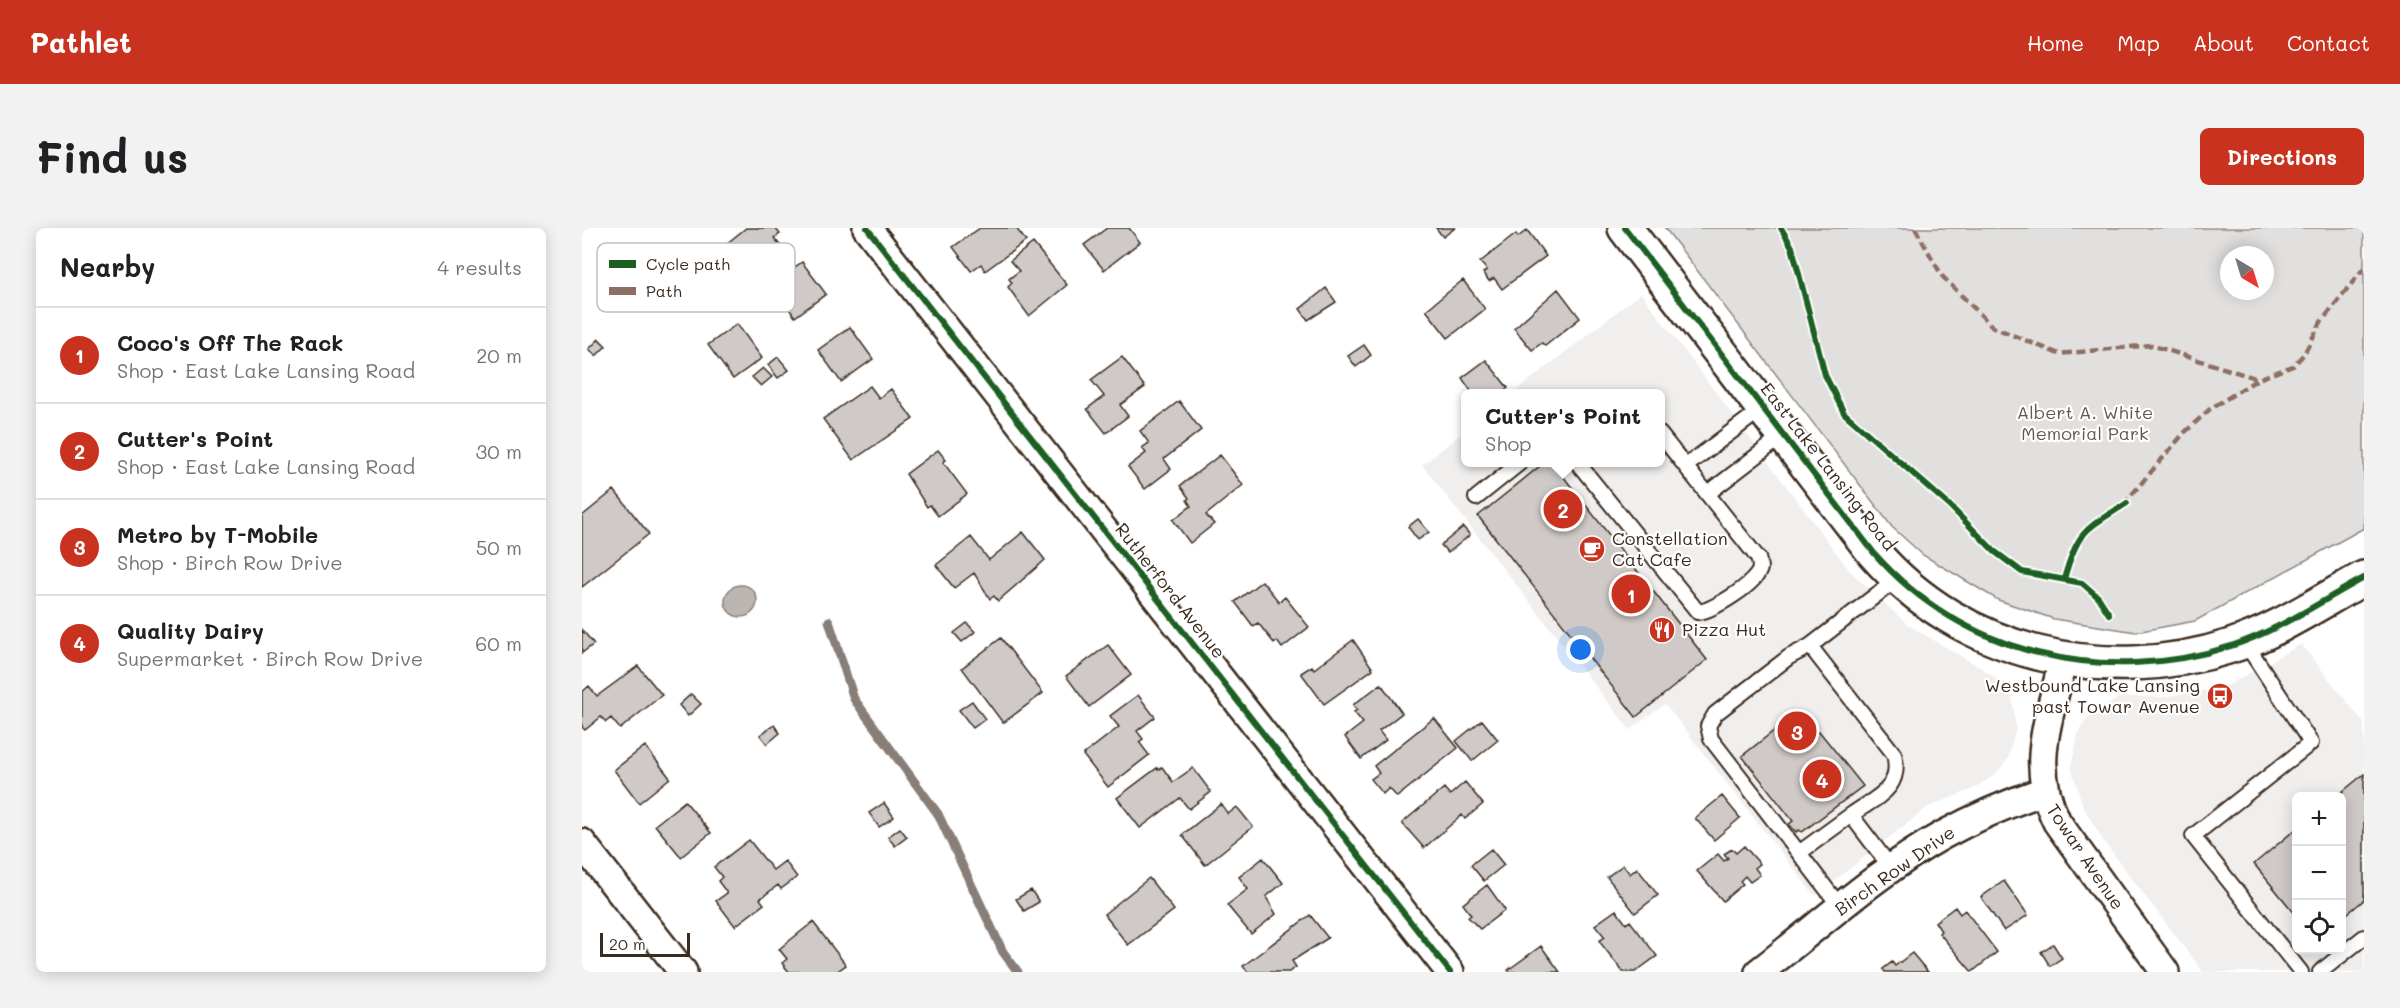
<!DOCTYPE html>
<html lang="en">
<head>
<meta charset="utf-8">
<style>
  :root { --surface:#fff; --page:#f2f2f2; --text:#202124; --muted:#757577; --line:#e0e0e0; --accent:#c8321e }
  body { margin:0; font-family:Mali,sans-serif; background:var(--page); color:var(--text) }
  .controls { position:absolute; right:18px; bottom:18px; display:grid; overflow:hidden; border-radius:9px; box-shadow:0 3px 15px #0003 }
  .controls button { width:54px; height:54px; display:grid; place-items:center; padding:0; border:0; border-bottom:2px solid var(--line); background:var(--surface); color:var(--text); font:30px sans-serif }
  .compass { position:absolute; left:1638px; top:18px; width:54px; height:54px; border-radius:50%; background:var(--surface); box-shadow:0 3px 15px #0003; rotate:142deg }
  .scale { position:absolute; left:18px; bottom:15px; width:90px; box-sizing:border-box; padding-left:6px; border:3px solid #3b2a1e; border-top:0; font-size:16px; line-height:21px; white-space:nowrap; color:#3b2a1e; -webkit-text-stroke:4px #fff; paint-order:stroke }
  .you { position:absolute; left:999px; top:422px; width:21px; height:21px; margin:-15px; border:4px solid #fff; border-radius:50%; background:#1a73e8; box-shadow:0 0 0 9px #1a73e833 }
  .badge { display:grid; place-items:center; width:39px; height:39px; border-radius:50%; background:var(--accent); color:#fff; font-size:20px; font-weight:700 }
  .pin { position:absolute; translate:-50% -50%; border:3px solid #fff; box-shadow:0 2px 6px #0006 }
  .popup { position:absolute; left:879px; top:161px; width:204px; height:78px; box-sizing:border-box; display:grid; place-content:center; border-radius:9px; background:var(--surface); filter:drop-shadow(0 2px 4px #0005); font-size:20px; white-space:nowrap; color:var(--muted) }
  .popup b { font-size:22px; color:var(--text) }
  .popup::after { content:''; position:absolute; left:50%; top:100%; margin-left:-12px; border:12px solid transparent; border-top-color:var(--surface) }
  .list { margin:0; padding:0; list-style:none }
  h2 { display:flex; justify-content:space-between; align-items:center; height:78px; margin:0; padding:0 24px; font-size:26px }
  h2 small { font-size:20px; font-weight:400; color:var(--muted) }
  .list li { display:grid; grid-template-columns:39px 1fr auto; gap:18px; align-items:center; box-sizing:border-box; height:96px; padding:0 24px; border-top:2px solid var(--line) }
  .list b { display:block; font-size:22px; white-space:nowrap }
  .list p { margin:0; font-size:20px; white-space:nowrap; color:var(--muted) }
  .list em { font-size:20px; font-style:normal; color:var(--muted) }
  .icon { flex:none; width:33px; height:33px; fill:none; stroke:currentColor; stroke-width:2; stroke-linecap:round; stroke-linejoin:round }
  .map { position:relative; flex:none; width:1782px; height:744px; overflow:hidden; border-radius:9px }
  header { display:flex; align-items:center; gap:36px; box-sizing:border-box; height:84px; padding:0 30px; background:var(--accent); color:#fff }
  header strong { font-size:28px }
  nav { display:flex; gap:33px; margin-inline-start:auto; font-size:21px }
  .intro { display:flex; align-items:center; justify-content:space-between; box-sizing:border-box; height:144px; padding:0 36px }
  h1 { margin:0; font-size:42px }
  .button { padding:15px 27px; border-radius:9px; background:var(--accent); color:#fff; font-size:21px; font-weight:700 }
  main { display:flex; gap:36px; padding:0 36px }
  aside { flex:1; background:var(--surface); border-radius:9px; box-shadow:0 3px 15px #0003 }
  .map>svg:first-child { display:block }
  .built { fill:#f1efee; fill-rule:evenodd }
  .green { fill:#e2e0de; stroke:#8e857e; stroke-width:1.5; fill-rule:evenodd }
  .water { fill:#bcb6b3; stroke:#887e77; stroke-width:1.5 }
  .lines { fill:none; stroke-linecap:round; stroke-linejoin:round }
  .stream { stroke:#887e77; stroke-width:9 }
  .building { fill:#cfcac7; stroke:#3b2a1e; stroke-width:1.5 }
  .service-casing { stroke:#3b2a1e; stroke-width:18 }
  .minor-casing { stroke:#3b2a1e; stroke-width:32 }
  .secondary-casing { stroke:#3b2a1e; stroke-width:38 }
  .service { stroke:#fff; stroke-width:14 }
  .minor { stroke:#fff; stroke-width:27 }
  .secondary { stroke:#fff; stroke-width:33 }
  .quiet { stroke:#8d6e63; stroke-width:4.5; stroke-dasharray:9 4.5; stroke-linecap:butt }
  .cycleway-casing { stroke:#fff; stroke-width:10 }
  .cycleway { stroke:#1b5e20; stroke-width:6 }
  .labels { text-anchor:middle; stroke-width:4.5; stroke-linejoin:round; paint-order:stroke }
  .park-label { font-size:18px; fill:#65584e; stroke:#fff }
  .street-label { font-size:18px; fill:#3b2a1e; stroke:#fff }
  .poi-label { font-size:18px; fill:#3b2a1e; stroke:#fff; text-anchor:start }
  .key { fill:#fff; stroke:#c4bfbc; stroke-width:1.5 }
  .key-label { font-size:16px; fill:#3b2a1e }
</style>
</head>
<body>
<header>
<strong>Pathlet</strong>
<nav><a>Home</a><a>Map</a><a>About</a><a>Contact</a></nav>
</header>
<div class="intro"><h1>Find us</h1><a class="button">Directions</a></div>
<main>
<aside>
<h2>Nearby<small>4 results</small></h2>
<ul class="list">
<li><span class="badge">1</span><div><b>Coco's Off The Rack</b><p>Shop · East Lake Lansing Road</p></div><em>20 m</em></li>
<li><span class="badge">2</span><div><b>Cutter's Point</b><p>Shop · East Lake Lansing Road</p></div><em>30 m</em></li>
<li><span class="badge">3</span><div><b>Metro by T-Mobile</b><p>Shop · Birch Row Drive</p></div><em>50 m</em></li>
<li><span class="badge">4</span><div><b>Quality Dairy</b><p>Supermarket · Birch Row Drive</p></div><em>60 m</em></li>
</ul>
</aside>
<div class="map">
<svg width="1782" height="744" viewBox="0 0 1782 744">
  <rect width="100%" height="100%" fill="#fff"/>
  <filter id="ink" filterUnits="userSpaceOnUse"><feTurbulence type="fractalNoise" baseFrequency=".0167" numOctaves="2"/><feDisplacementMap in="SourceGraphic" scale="12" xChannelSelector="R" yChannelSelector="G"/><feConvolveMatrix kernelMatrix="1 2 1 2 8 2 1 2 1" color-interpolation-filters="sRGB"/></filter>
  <g filter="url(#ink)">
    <!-- built -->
    <path class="built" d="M1059 65 1268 343 1326 397 1401 441 1420 455 1430 468 1434 501 1426 531 1414 546 1393 560 1346 579 1233 668 1083 476 1048 502 840 237 883 203 884 234H1078V166L931 165Z
      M1719 416 1782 495V744H1621L1522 614 1501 578 1489 539 1497 502 1510 486 1539 469H1581L1643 459ZM1714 568H1760V722H1714Z"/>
    <!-- green -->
    <path class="green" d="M1083 0H1782V300L1613 393 1554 404 1472 391 1416 372 1341 327 1310 299ZM1647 27H1683V63H1647Z"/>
    <!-- water -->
    <path class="water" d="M143 373a16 16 0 1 1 32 0a16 16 0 1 1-32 0Z"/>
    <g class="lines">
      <!-- stream -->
      <path class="stream" d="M247 393 272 471 356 586 421 724 436 744"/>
    </g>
    <!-- building -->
    <path class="building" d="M164 0H193L198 6 192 10 202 22 159 55 134 24Z
      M398 0H434L444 13 403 43 399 36 389 43 371 19Z
      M525 0H547L558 14 522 42 502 17Z
      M854 0H873L861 9Z
      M945 2 964 28 920 61 912 50 907 53 901 45 905 42 898 34 934 6 936 9Z
      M451 15 485 57 447 88 426 59 430 55 427 51 437 43 428 33Z
      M220 34 244 66 213 89 189 56Z
      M128 52 139 67 126 77 115 62Z
      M881 52 903 81 866 110 844 82Z
      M744 60 754 74 726 92 718 81Z
      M976 61 998 90 963 118 960 115 950 122 932 100Z
      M155 96 180 130 151 151 126 117Z
      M268 99 291 131 259 154 236 122Z
      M17 111 24 118 14 128 7 121Z
      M782 117 789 127 774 139 766 128Z
      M196 129 207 142 196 150 186 137Z
      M540 129 563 159 538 177 546 188 524 205 505 181 522 168 509 152Z
      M904 132 926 160 919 166H891L880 150Z
      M181 140 190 149 179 158 170 149Z
      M288 158 297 170 309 161 331 191 271 232 241 191Z
      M597 173 619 202 582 231 589 241 563 261 546 239 564 225 560 220 567 215 558 203Z
      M356 222 364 232 361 234 385 266 356 288 348 277 345 279 324 246Z
      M638 227 661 257 624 287 632 296 608 315 591 292 609 278 605 272 607 270 598 258Z
      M963 234H970L1125 432 1054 489 896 288Z
      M32 262 67 306 0 359V288Z
      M836 291 847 304 836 312 826 299Z
      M881 299 888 307 866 325 859 317Z
      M441 304 463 332 416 373 412 368 408 371 392 345 372 360 354 337 389 309 407 332Z
      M680 353 697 374 703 369 727 399 700 420 695 413 692 415 676 395 671 398 653 374Z
      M385 395 393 404 380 414 372 405Z
      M0 402 12 416 0 425Z
      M419 410 461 465 421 495 380 440Z
      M771 412 791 441 742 476 719 445 730 438 732 441Z
      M526 417 549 447 507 479 484 448Z
      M56 438 80 467 38 501 29 490 24 494 19 489 3 502 0 499V464L7 458 15 468Z
      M799 456 820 485 797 503 804 512 779 531 763 509 781 495 772 484 775 482 771 477Z
      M109 466 119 476 106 488 97 477Z
      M556 467 573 489 555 503 561 511 557 514 567 527 526 559 501 527 537 499 528 488Z
      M390 473 403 491 391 500 377 482Z
      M1216 484 1233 506 1237 503 1281 558 1220 604 1217 602 1214 604 1207 596 1211 593 1160 528Z
      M852 490 876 520 815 569 807 560 801 566 789 551 797 545 792 538Z
      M900 492 916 512 890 533 874 513Z
      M192 497 198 505 185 516 178 507Z
      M63 518 88 550 57 575 32 542Z
      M580 539 591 554 611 540 629 564 607 581 598 570 558 600 535 570 575 540 576 542Z
      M1782 546V672L1760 690V568H1755Z
      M883 554 901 576 883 591 880 587 842 620 820 595 862 560 868 567Z
      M1140 568 1158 590 1132 612 1113 590Z
      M103 573 129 605 99 629 73 597Z
      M302 575 312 589 297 599 287 585Z
      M639 576 646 586 655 579 671 599 623 637 600 607Z
      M318 600 325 609 313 618 306 609Z
      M1714 601V687L1672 636Z
      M167 612 191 642 203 633 215 649 199 661 196 657 178 671 182 676 153 698 134 673 145 665 136 653 140 649 132 639Z
      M1162 618 1178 636 1173 640 1178 647 1168 654 1163 648 1158 653 1161 656 1141 673 1115 643 1136 626 1142 633 1146 630 1142 626 1150 621 1154 625Z
      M909 621 922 637 902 653 889 637Z
      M681 630 701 655 684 669 694 686 669 706 645 677 666 661 657 649Z
      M1041 637 1048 646 1055 640 1076 667 1053 685 1025 649Z
      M567 650 592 682 546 717 522 686Z
      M1422 653 1446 687 1422 703 1399 669Z
      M905 657 923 682 898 701 886 689 889 687 881 676Z
      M449 662 457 674 442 683 434 671Z
      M1373 679 1378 686 1383 682 1415 724 1390 744 1357 705 1359 703 1353 694Z
      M1034 682 1044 696 1048 693 1075 728 1053 744H1041L1017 713 1023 709 1013 697Z
      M728 687 746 710 710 733 714 739 707 744H666L661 738Z
      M231 694 264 737 254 744H207L200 735 205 731 197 721Z
      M1471 716 1480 730 1468 738 1459 724Z
      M959 718 978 744H928L926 742Z
      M1330 725 1346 744H1303L1301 741 1310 734 1313 738Z"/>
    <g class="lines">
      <defs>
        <path id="service" d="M995 234 1116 384C1130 383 1176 355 1178 340 1178 337 1177 333 1176 330L1078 206
          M1104 238 1181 180
          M1125 266 1202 207
          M894 270 939 234
          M1662 413 1729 515 1611 608 1719 744
          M1217 625 1129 511 1126 498 1133 486 1207 429 1228 418
          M1310 641 1269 587C1294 569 1321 561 1312 526L1228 418 1315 351
          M1259 680 1217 625 1269 587
          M1738 744 1782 709"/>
        <path id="minor" d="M285 0 868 744
          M1481 432C1468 491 1446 536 1475 594L1583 744
          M0 615 101 744
          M1177 744C1237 698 1295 644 1361 607 1394 589 1427 575 1462 563"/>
        <path id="secondary" d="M1043 0 1292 325C1381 427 1522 459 1649 418 1696 403 1739 373 1782 350"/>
      </defs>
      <!-- service casing -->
      <use href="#service" class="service-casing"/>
      <!-- minor casing -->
      <use href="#minor" class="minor-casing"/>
      <!-- secondary casing -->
      <use href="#secondary" class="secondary-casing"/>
      <!-- service -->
      <use href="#service" class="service"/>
      <!-- minor -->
      <use href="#minor" class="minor"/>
      <!-- secondary -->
      <use href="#secondary" class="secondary"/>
      <!-- quiet -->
      <path class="quiet" d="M1333 0 1360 48 1411 99 1477 126 1569 117 1676 151
        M1541 277 1602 205 1628 181 1676 151 1711 138 1722 126 1739 94 1782 40"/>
      <defs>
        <path id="cycleway" d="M285 0 868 744
          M1043 0 1292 325C1381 427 1522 459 1649 418 1696 403 1739 373 1782 350
          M1199 0 1210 19 1243 147 1262 185 1368 278 1412 323 1440 344 1500 355 1516 369 1527 386
          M1482 351C1496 301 1503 302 1545 275"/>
      </defs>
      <!-- cycleway casing -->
      <use href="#cycleway" class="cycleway-casing"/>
      <!-- cycleway -->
      <use href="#cycleway" class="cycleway"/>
    </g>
  </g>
  <!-- icons -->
  <defs>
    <symbol id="cafe-disc" viewBox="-11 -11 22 22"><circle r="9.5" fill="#c8321e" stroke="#fff"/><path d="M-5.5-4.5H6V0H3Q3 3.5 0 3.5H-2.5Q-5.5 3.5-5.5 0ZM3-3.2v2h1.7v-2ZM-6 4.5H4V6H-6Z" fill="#fff"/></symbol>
    <symbol id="restaurant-disc" viewBox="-11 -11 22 22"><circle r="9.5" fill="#c8321e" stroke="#fff"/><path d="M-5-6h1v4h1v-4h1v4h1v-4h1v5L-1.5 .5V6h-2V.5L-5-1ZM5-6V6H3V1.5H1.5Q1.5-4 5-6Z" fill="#fff"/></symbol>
    <symbol id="bus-disc" viewBox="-11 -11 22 22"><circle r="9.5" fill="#c8321e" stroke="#fff"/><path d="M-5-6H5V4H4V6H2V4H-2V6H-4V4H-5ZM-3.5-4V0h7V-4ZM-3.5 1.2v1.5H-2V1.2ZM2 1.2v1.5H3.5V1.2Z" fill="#fff"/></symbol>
  </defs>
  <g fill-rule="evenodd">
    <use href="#cafe-disc" x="995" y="306" width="30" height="30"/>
    <use href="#restaurant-disc" x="1065" y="387" width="30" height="30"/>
    <use href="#bus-disc" x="1623" y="453" width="30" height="30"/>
  </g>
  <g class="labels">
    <!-- park labels -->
    <g class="park-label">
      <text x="1503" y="191">Albert A. White<tspan x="1503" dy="21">Memorial Park</tspan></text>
    </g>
    <!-- street labels -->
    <g class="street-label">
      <text transform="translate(1246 239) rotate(52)" y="6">East Lake Lansing Road</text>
      <text transform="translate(588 363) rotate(52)" y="6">Rutherford Avenue</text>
      <text transform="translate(1503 629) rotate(56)" y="6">Towar Avenue</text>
      <text transform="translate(1313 643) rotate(-35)" y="6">Birch Row Drive</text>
    </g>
    <!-- poi labels -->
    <g class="poi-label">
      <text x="1030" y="317">Constellation<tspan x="1030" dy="21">Cat Cafe</tspan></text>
      <text x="1100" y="408">Pizza Hut</text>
      <text x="1618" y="464" text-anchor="end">Westbound Lake Lansing<tspan x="1618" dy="21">past Towar Avenue</tspan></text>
    </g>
  </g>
  <!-- legend -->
  <rect x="15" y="15" width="198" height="69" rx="9" class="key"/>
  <rect x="27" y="32" width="27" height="8" fill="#1b5e20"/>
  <rect x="27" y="59" width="27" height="8" fill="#8d6e63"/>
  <g class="key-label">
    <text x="64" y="42">Cycle path</text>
    <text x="64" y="69">Path</text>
  </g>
</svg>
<div class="controls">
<button>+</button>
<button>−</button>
<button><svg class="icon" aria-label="locate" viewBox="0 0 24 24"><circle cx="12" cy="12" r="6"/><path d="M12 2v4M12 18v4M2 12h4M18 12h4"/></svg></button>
</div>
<svg class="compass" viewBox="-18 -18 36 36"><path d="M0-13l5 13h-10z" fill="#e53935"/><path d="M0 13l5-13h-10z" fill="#757577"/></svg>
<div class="scale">20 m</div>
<div class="you"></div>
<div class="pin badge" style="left:1049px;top:366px">1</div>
<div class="pin badge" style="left:981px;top:281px">2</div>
<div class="popup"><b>Cutter's Point</b>Shop</div>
<div class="pin badge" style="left:1215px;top:503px">3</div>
<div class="pin badge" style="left:1240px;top:551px">4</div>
</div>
</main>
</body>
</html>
